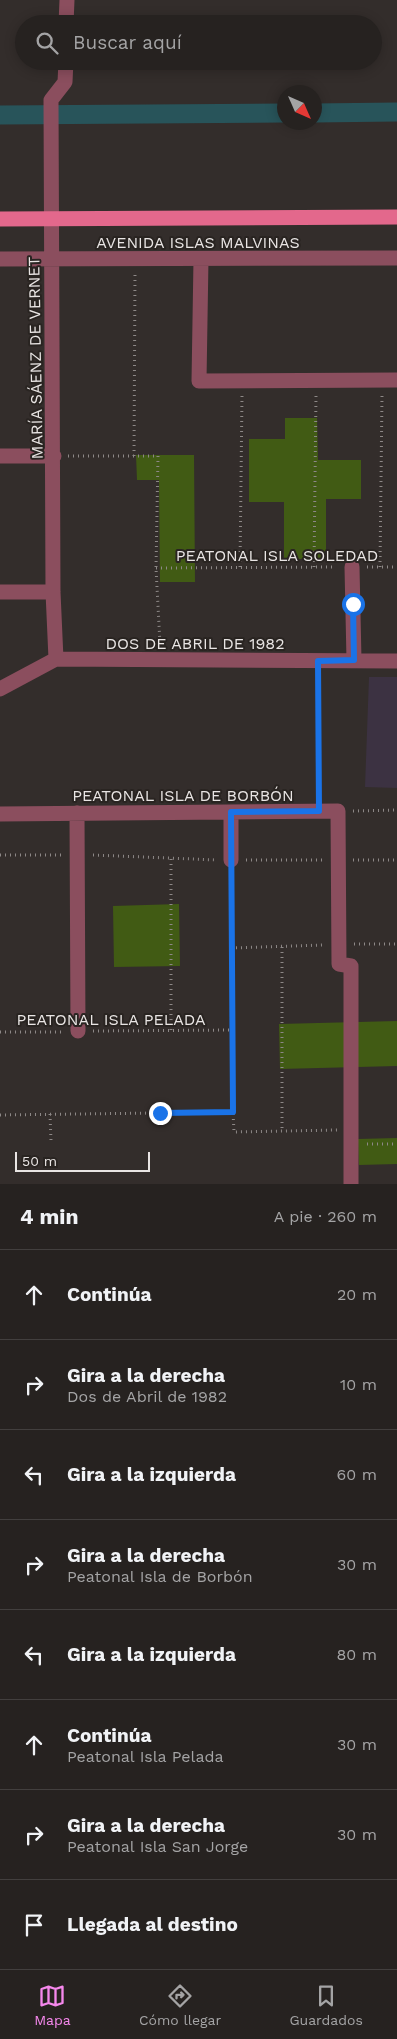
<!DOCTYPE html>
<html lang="es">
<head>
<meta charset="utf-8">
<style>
  :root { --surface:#262220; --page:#2e2a29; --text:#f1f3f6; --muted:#a4a4a5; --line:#423f3e; --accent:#f688ed }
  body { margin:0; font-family:"Work Sans",sans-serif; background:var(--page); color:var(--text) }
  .compass { position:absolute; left:277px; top:85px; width:45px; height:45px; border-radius:50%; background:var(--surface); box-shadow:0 2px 12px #0003; rotate:135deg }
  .scale { position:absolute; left:15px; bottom:12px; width:135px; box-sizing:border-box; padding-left:5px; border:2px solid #e9e5e4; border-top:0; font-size:14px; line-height:18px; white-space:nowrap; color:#e9e5e4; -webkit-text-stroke:4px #292421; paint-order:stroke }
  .stop { position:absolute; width:15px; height:15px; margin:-11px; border:4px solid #1a73e8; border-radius:50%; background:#fff }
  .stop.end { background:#1a73e8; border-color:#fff; box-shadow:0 1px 5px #0008 }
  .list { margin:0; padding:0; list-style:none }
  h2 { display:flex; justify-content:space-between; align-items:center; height:65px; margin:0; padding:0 20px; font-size:21px }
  h2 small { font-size:16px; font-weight:400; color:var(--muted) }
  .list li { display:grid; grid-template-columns:32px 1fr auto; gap:15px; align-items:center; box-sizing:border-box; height:90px; padding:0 20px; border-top:1px solid var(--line) }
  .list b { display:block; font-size:19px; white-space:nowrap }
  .list p { margin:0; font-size:16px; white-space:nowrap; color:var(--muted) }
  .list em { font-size:16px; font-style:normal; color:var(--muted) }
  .icon { flex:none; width:28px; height:28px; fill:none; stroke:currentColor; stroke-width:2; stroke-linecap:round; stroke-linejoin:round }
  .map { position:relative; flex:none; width:397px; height:1184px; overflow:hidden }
  .search { position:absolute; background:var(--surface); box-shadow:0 2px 12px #0003; left:15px; right:15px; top:15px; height:55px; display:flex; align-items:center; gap:12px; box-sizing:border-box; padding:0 18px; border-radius:28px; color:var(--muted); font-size:19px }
  .sheet { height:785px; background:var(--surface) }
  nav { display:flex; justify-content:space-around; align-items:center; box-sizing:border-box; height:70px; border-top:1px solid var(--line); background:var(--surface); font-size:14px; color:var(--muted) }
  nav a { display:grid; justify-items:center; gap:2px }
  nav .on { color:var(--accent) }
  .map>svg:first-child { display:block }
  .education { fill:#3c3242 }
  .green { fill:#415b14 }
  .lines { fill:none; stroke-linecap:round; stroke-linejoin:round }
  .canal { stroke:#28545a; stroke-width:19 }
  .path { stroke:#8d8887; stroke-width:3; stroke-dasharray:1 4; stroke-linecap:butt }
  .minor { stroke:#8b4e5e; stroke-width:15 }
  .major { stroke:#e3688c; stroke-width:15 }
  .route { stroke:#1a73e8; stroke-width:6 }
  .labels { text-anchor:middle; stroke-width:4; stroke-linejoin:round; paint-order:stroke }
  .street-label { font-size:16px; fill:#e9e5e4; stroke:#292421 }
</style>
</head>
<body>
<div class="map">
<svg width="397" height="1184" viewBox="0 0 397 1184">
  <rect width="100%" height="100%" fill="#332d2b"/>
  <!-- education -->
  <path class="education" d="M369 677H397V788L365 787Z"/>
  <!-- green -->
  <path class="green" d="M285 418H317L318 460H361V499H326V559H284V502H249V439H285Z
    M136 455H194L195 582H160L159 480H137Z
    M179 904 180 966 114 967 113 906Z
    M397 1021V1066L280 1069 279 1024Z
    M397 1138V1164L359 1165 358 1139Z"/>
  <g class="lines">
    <!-- canal -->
    <path class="canal" d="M314 113 397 112
      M0 115 284 113"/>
    <!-- path -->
    <path class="path" d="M68 456H158L156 568 160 644
      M134 456 135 274
      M240 567 242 395
      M314 567 316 395
      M367 567H397
      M380 567 382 395
      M156 568 336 567
      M318 677 319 795
      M353 811 397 810
      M0 855H62
      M93 855 217 860
      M171 859V1031
      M246 860H324
      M353 860H397
      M231 875 233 1112
      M354 944H397
      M282 947V1131
      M231 948 323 945
      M93 1031 232 1030
      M0 1032H62
      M50 1114 51 1141
      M0 1115 233 1112 234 1132 337 1130
      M367 1144H397"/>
    <!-- minor -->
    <path class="minor" d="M66 24 67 0
      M0 259 397 258
      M201 259 199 381 397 380
      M0 456H54
      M352 567 354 660
      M0 592H53
      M56 659 53 592 51 100 65 82 66 61
      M0 689 56 659 397 661
      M77 813 78 1031
      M0 814 338 811 339 964 351 966V1184
      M231 860V812"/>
    <!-- major -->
    <path class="major" d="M0 219 397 217"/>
  </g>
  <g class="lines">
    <!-- route -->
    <path class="route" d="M160 1113 233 1112 231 812 319 811 318 661 354 660 353 604"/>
  </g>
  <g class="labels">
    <!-- street labels -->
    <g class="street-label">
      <text x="198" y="248">AVENIDA ISLAS MALVINAS</text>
      <text transform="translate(35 358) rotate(-91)" y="6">MARÍA SÁENZ DE VERNET</text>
      <text x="277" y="561">PEATONAL ISLA SOLEDAD</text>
      <text x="195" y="649">DOS DE ABRIL DE 1982</text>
      <text x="183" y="801">PEATONAL ISLA DE BORBÓN</text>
      <text x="111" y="1025">PEATONAL ISLA PELADA</text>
    </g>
  </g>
</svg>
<svg class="compass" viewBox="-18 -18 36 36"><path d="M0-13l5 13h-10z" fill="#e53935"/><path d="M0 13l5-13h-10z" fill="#a4a4a5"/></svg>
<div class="scale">50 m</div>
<div class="stop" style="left:353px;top:604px"></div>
<div class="stop end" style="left:160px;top:1113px"></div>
<div class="search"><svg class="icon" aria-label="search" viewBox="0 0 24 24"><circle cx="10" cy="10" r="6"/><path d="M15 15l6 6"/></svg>Buscar aquí</div>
</div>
<section class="sheet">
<h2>4 min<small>A pie · 260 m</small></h2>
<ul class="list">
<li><svg class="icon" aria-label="ahead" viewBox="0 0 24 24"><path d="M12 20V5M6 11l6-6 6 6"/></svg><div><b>Continúa</b></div><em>20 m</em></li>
<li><svg class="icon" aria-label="right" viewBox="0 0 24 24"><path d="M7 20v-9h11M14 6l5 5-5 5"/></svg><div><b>Gira a la derecha</b><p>Dos de Abril de 1982</p></div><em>10 m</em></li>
<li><svg class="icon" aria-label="left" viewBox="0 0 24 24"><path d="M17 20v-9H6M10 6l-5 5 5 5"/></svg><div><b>Gira a la izquierda</b></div><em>60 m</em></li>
<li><svg class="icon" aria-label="right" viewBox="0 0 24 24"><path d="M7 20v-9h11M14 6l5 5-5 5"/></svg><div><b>Gira a la derecha</b><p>Peatonal Isla de Borbón</p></div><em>30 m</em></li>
<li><svg class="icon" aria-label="left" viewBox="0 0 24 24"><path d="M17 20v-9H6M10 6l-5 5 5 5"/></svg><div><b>Gira a la izquierda</b></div><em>80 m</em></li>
<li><svg class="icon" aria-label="ahead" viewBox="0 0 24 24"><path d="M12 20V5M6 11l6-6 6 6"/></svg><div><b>Continúa</b><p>Peatonal Isla Pelada</p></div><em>30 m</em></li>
<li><svg class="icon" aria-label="right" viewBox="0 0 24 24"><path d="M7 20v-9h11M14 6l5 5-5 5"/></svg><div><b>Gira a la derecha</b><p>Peatonal Isla San Jorge</p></div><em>30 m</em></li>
<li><svg class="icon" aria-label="arrive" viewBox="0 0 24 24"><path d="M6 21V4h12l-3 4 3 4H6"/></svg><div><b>Llegada al destino</b></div></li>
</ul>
</section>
<nav>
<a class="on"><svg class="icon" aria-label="map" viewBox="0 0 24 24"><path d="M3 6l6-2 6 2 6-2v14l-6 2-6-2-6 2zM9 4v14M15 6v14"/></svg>Mapa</a>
<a><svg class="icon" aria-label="directions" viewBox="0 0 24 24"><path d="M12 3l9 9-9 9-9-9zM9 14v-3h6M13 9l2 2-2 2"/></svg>Cómo llegar</a>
<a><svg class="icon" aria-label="saved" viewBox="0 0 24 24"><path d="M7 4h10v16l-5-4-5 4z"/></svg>Guardados</a>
</nav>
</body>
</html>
